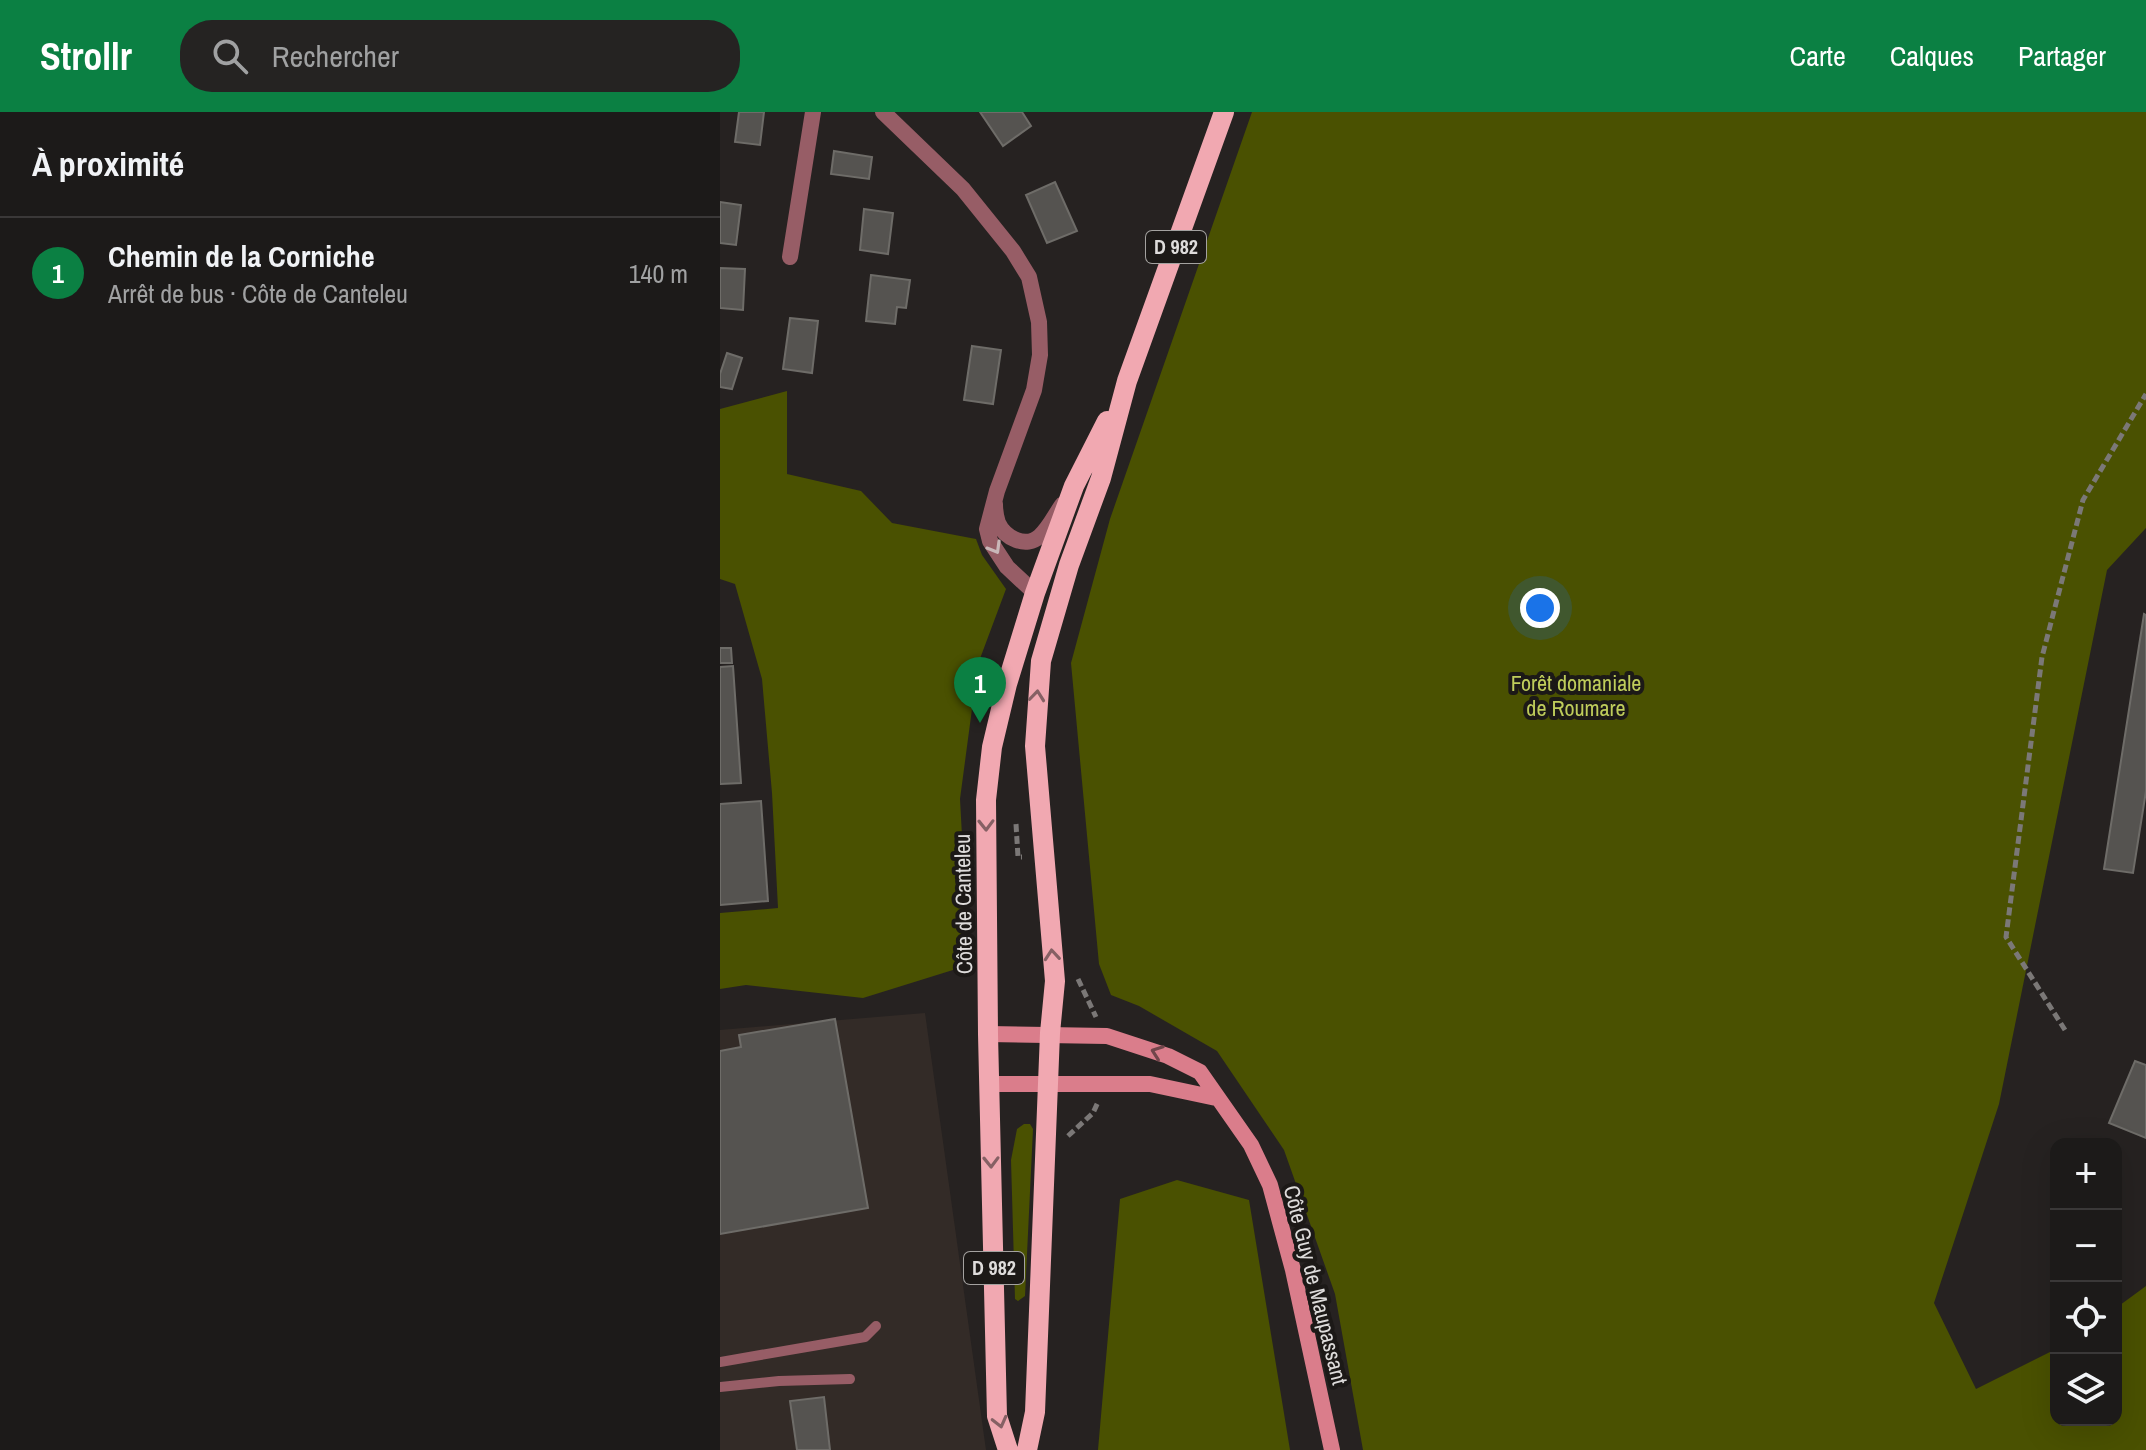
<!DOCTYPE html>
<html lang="fr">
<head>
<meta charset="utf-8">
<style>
  :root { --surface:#1c1a19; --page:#252322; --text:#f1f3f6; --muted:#a0a1a2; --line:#3a3838; --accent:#0b8043 }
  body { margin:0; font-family:"Archivo Narrow",sans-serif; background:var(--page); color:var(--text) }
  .controls { position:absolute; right:24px; bottom:24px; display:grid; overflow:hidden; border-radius:16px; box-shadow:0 8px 32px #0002 }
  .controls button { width:72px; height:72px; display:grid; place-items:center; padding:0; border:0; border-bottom:2px solid var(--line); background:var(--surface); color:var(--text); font:40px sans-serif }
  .you { position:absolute; left:820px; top:496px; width:28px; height:28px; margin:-20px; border:6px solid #fff; border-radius:50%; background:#1a73e8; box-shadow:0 0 0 12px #1a73e833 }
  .badge { display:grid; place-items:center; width:52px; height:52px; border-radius:50%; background:var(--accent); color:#fff; font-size:26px; font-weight:700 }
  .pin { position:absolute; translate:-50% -66px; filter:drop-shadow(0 2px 4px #0008) }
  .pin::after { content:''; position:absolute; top:42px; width:28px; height:24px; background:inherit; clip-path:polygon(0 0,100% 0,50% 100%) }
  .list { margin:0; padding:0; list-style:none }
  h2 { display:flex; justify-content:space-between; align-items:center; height:104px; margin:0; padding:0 32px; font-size:34px }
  h2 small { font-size:26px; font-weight:400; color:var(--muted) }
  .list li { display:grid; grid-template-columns:52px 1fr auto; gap:24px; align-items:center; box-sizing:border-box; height:112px; padding:0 32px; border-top:2px solid var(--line) }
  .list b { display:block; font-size:30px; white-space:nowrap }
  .list p { margin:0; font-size:26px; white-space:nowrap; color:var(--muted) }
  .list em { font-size:26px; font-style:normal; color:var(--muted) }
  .icon { flex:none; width:44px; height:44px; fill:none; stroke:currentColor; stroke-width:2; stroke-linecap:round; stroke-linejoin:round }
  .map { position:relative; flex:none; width:1426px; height:1338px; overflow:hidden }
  header { display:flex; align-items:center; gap:48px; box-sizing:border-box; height:112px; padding:0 40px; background:var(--accent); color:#fff }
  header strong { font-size:38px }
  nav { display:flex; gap:44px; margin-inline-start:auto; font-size:28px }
  .search { width:560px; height:72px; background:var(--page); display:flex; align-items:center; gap:20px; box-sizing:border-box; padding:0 28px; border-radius:32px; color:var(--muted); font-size:30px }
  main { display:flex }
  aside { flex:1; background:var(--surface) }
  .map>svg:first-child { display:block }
  .built { fill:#332b27 }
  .green { fill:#4a5101 }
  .building { fill:#555350; stroke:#6e6c68; stroke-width:2 }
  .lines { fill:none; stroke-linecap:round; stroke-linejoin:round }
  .path { stroke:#7b7877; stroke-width:5; stroke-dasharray:8 4; stroke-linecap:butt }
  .lane { stroke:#975d66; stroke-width:10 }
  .street { stroke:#975d66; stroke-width:16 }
  .secondary { stroke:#da7d8b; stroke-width:16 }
  .primary { stroke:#f1a8b1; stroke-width:20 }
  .oneway { stroke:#c9b6b8 }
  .oneway2 { stroke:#866064 }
  .oneway3 { stroke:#71464b }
  .labels { text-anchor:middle; stroke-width:8; stroke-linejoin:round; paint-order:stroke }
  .shield { fill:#1c1917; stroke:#a4a2a0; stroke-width:2 }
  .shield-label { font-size:20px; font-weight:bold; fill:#dedcdb }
  .park-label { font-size:22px; fill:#bfcd5b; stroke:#1c1917 }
  .street-label { font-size:22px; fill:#dedcdb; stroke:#1c1917 }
</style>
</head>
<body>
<header>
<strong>Strollr</strong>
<div class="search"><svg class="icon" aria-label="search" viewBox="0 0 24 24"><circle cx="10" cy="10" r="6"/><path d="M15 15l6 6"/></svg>Rechercher</div>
<nav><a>Carte</a><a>Calques</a><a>Partager</a></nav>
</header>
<main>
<aside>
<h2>À proximité<small></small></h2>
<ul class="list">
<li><span class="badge">1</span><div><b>Chemin de la Corniche</b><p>Arrêt de bus · Côte de Canteleu</p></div><em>140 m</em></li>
</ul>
</aside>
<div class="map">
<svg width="1426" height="1338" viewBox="0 0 1426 1338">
  <rect width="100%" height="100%" fill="#262221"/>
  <!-- built -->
  <path class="built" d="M205 901 266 1338H0V918Z"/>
  <!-- green -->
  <path class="green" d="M532 0H1426V416L1387 458 1279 992 1214 1191 1256 1277 1336 1237V1308H1396V1196L1426 1174V1338H643L615 1182 564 1038 497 939 419 894 391 883 379 852 351 551 390 407Z
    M67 279V362L141 379 172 411 256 427 262 443 286 477 258 552 240 687 249 853 143 886 26 873 0 877V801L58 796 52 681 42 567 15 472 0 467V297Z
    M304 1012H310L313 1017 305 1184 298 1189 295 1187 291 1048 297 1017Z
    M457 1068 529 1088 570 1338H378L400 1087Z"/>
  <!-- building -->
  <path class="building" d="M19 0H44L40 33 15 30Z
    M260 0H302L311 14 283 34Z
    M114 39 152 45 149 67 111 62Z
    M335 70 357 119 327 131 306 83Z
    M0 90 21 93 16 133 0 131Z
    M144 97 173 101 168 142 140 138Z
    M0 156 25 157 23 198 0 196Z
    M151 163 190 168 186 196 177 195 175 212 146 209Z
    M70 206 98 209 92 261 63 257Z
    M252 234 281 238 273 292 244 288Z
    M7 241 22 246 12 277 0 275V262Z
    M1424 502 1426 503V679L1413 761 1384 757Z
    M0 536H11L12 551H0Z
    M13 554 21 671 0 672V555Z
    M41 689 48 789 0 793V692Z
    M115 907 148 1096 0 1122V939L21 935 19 923Z
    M1415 949 1426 953V1026L1389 1011Z
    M104 1285 110 1338H77L70 1289Z"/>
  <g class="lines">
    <!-- path -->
    <path class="path" d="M296 712 298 745H302
      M358 867 376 905
      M1345 918 1286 825 1322 545 1363 388 1426 282
      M348 1024 373 1001 378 990"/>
    <!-- lane -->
    <path class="lane" d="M0 1250 145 1225 156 1214
      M0 1275 59 1269 130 1267"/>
    <!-- street -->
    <path class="street" d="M163 0 243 77 293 139 309 165 319 210 320 243 314 278 277 379 267 417 270 429 287 455 315 481
      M70 145 93 0
      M275 392C275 398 276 405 278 411 285 426 306 437 320 424 329 416 335 403 342 393"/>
    <!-- secondary -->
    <path class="secondary" d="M268 922 387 924 448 944 480 960 531 1033 550 1073 573 1158 612 1338
      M269 972H430L496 986"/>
    <!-- primary -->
    <path class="primary" d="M288 1338 277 1304 268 922 266 688 272 635 287 572 315 481 354 374 387 309
      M307 1338 315 1300 330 921 335 869 315 634 321 549 349 453 381 366 407 269 504 0"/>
  </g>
  <!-- one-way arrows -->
  <defs><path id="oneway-chevron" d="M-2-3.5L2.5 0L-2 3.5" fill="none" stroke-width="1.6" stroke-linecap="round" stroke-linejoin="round" transform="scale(2)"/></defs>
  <use class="oneway" href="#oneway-chevron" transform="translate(275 436) rotate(60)"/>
  <g class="oneway2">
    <use href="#oneway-chevron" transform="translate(317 584) rotate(-84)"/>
    <use href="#oneway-chevron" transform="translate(266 713) rotate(89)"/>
    <use href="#oneway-chevron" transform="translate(332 843) rotate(-95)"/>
    <use href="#oneway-chevron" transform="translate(271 1050) rotate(89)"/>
    <use href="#oneway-chevron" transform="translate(280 1310) rotate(76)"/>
  </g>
  <use class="oneway3" href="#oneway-chevron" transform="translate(437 940) rotate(-160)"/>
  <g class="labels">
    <!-- shield labels -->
    <g class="shield">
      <rect x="426" y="119" width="60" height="32" rx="6"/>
      <rect x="244" y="1140" width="60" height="32" rx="6"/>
    </g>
    <g class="shield-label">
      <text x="456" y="142">D 982</text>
      <text x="274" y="1163">D 982</text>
    </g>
    <!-- park labels -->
    <g class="park-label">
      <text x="856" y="579">Forêt domaniale<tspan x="856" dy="25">de Roumare</tspan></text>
    </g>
    <!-- street labels -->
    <g class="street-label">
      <text transform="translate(243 792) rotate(-91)" y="8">Côte de Canteleu</text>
      <text transform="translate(596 1173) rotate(76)" y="8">Côte Guy de Maupassant</text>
    </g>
  </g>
</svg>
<div class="controls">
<button>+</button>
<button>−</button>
<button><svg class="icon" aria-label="locate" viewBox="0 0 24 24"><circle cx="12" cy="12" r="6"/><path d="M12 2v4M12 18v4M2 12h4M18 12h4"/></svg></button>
<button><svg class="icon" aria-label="layers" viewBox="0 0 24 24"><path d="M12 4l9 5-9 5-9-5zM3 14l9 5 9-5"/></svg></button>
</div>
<div class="you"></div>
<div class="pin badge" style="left:260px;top:611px">1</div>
</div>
</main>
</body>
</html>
